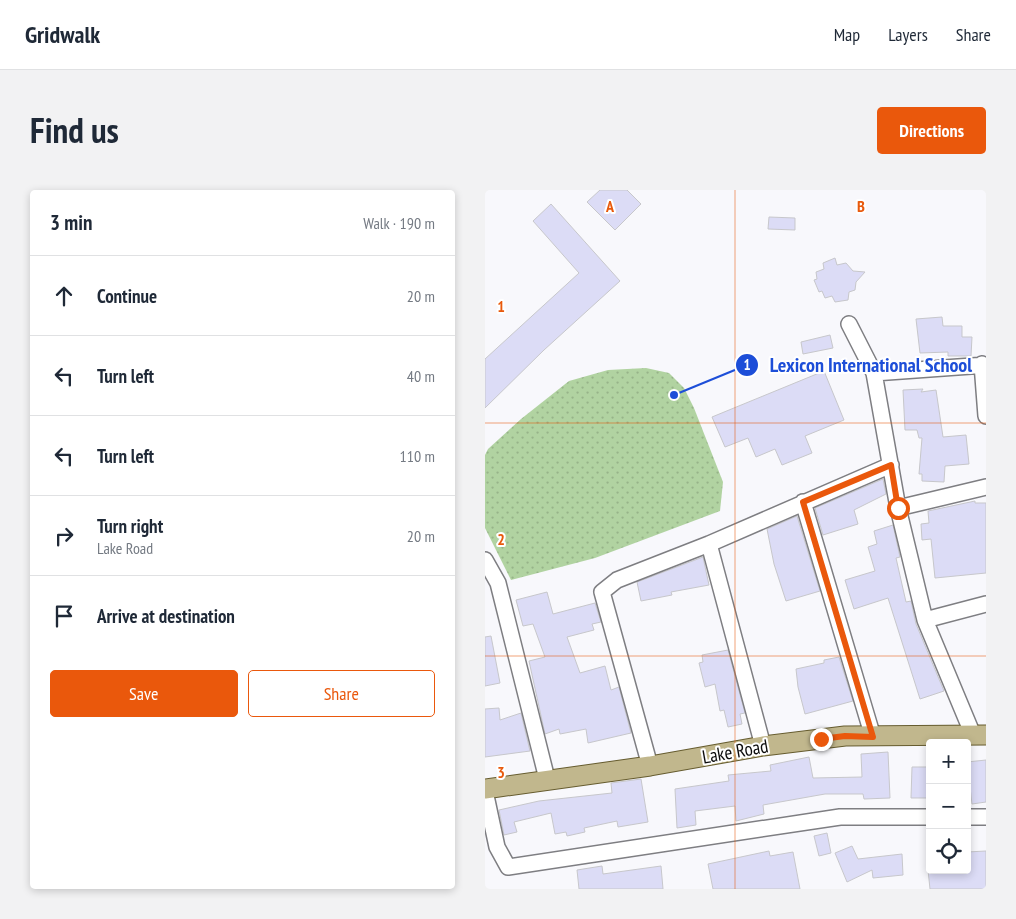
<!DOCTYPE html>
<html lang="en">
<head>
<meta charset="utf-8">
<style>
  :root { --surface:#fff; --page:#f2f2f3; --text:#1f2937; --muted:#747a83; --line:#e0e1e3; --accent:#ea580c }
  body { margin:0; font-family:"PT Sans Narrow",sans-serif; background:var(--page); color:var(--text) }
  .controls { position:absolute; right:15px; bottom:15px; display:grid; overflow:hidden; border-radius:5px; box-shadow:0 2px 8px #0003 }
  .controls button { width:45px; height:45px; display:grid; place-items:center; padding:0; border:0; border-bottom:1px solid var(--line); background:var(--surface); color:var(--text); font:25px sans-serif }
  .stop { position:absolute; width:15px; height:15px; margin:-11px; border:4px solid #ea580c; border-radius:50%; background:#fff }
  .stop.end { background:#ea580c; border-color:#fff; box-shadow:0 1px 5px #0008 }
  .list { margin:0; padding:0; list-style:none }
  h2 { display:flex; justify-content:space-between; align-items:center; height:65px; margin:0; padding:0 20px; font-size:21px }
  h2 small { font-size:16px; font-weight:400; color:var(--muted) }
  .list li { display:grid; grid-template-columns:32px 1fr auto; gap:15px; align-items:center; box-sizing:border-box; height:80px; padding:0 20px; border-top:1px solid var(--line) }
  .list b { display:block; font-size:19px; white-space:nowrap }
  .list p { margin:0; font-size:16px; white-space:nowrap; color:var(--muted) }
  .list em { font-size:16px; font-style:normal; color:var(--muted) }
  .actions { display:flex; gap:10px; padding:15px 20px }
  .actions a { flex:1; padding:11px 0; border:1px solid var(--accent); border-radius:5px; text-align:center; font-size:18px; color:var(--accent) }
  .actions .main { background:var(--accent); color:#fff }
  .icon { flex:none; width:28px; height:28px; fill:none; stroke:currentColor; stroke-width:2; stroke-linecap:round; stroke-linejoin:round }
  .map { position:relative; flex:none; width:501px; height:699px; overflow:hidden; border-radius:5px }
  header { display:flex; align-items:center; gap:30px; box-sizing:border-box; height:70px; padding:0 25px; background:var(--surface); border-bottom:1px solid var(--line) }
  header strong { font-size:24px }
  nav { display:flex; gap:28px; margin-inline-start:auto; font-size:18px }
  .intro { display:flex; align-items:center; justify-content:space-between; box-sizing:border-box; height:120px; padding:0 30px }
  h1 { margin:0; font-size:35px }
  .button { padding:12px 22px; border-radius:5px; background:var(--accent); color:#fff; font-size:18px; font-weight:700 }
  main { display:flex; gap:30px; padding:0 30px }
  aside { flex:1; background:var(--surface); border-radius:5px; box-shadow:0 2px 8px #0003 }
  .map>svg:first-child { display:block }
  .grass { fill:url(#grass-dots) }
  .building { fill:#dcdcf6; stroke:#c7c7cb }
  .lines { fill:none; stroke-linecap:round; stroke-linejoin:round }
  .minor-casing { stroke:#7e7e82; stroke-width:18 }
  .major-casing { stroke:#665c2f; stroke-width:21 }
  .minor { stroke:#fff; stroke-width:15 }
  .major { stroke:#c1b78d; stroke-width:19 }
  .route { stroke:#ea580c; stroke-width:6 }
  .grid { fill:none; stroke:#e8590c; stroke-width:1; stroke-opacity:0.55 }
  .labels { text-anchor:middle; stroke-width:4; stroke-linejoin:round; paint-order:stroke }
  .street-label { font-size:19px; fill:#0c0c0d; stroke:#fff }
  .grid-label { font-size:16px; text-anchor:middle; font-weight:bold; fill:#e8590c; stroke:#fff; stroke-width:4; stroke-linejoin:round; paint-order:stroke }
  .leader { fill:none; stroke:#1d4ed8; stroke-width:2 }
  .callout-dot { fill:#1d4ed8; stroke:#fff; stroke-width:2 }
  .mark-label { font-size:15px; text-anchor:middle; font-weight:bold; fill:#fff }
  .callout-label { font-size:20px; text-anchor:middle; font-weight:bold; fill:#1d4ed8; stroke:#fff; stroke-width:4; stroke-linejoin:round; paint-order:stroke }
</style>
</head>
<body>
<header>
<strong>Gridwalk</strong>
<nav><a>Map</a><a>Layers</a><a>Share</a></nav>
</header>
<div class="intro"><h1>Find us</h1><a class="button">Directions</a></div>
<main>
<aside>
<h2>3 min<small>Walk · 190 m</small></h2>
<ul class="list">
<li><svg class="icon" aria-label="ahead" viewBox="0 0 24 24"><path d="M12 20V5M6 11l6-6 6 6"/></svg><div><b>Continue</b></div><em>20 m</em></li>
<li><svg class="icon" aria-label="left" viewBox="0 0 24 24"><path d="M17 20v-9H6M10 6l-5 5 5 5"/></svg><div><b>Turn left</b></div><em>40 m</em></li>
<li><svg class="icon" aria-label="left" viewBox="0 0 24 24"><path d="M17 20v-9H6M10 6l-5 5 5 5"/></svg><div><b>Turn left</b></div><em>110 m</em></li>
<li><svg class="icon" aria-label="right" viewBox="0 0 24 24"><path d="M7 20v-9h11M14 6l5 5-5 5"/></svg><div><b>Turn right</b><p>Lake Road</p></div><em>20 m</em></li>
<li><svg class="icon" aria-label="arrive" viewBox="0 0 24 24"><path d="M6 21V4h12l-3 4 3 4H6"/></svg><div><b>Arrive at destination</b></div></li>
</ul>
<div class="actions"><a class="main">Save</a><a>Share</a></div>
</aside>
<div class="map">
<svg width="501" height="699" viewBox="0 0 501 699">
  <defs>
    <pattern id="grass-dots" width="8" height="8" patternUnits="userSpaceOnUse" patternTransform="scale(1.25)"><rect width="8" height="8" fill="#b1d3a1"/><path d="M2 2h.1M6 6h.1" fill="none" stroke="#97b489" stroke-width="1.8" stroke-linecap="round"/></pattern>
  </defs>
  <rect width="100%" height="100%" fill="#f8f8fc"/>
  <!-- grass -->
  <path class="grass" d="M161 178 184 183 199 198 209 218 238 292 235 321 110 368 26 390 0 338V265L3 259 36 229 84 191 123 180Z"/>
  <!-- building -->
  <path class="building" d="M115 0H142L156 14 130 40 102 12Z
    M66 14 135 91 59 160 0 218V169L94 83 48 31Z
    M284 27 310 28V40L283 39Z
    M350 68 352 75 361 73 368 81 380 82 371 92 370 100 364 102 363 110 350 112 347 106 340 108 337 101 334 102 329 90 332 89 331 82 339 79 338 73Z
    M457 127 458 136H477V147H487L486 166H463V162L435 163 431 129Z
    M345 145 348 158 318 164 316 152Z
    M339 181 359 230 320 246 327 263 297 275 290 259 271 267 263 248 240 257 227 227Z
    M438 199 436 202 451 200 458 247 481 245 484 274 460 276 459 292 437 291V284H434L437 248H434L432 240H420L418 200Z
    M398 289 401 304 369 320 373 334 338 345 330 318Z
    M490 311V313H501V383L450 388 446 349 437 350 436 334 444 333 443 321Z
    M312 326 335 401 301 411 289 374 282 339Z
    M408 335 415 367 411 368 421 412 426 411 431 434 459 501 435 509 403 408 369 419 360 390 390 381 383 357 392 354 389 341Z
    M218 367 224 395 186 402 187 405 156 411 152 392Z
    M62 402 68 424 110 413 116 432 107 434 109 440 82 447 95 483 120 476 126 500 134 497 146 543 103 553 101 539 75 544 74 539 60 544 44 471 60 467 48 434 38 436 31 410Z
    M6 446 15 493 0 496V447Z
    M243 460 260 523 255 524 257 534 243 537 239 520 235 521 230 494 220 497 214 473 218 472 217 465Z
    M354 467 368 511 320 524 313 497 311 479 339 473V470Z
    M14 518 15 530 36 523 45 561 0 567V519Z
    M403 562 405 608 379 609 378 604H340L278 615 279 624 251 631 250 616 210 621 211 635 192 638 190 599 244 591 243 585 286 581 285 575 324 567 328 588 377 587 376 564Z
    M501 570V612L487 614 482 572Z
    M427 577H445V608H426Z
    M156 589 163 632 133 637 132 631 99 638 100 642 82 646 81 642 70 644 66 623 29 632 32 642 19 645 14 620 54 611 127 603 126 593Z
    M342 643 346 663 334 666 329 646Z
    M367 656 373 669 417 664 418 685 388 688 387 680 362 692 350 663Z
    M284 661 285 666 308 662 315 699H228L223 674Z
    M501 661V699H445L443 680H482V662Z
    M117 676 118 684 176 676 178 699H94L92 680Z"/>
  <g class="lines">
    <defs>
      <path id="minor" d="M364 134 389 183 413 318 440 430 488 545
        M497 174 501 226
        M389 183 501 175
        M318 312 388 547
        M413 318 501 297
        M224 354 278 556
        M0 370 13 393 62 589
        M440 430 501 414
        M165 576 117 402 132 390 224 354 406 275
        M0 601 12 657 23 677 355 627H445
        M482 627H501"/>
      <path id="major" d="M0 599 165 576 278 556 360 546 501 545"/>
    </defs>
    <!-- minor casing -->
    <use href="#minor" class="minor-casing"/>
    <!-- major casing -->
    <use href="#major" class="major-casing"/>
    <!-- minor -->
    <use href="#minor" class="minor"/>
    <!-- major -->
    <use href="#major" class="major"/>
  </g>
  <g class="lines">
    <!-- route -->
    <path class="route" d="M336 549 360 546 388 547 318 312 406 275 413 318"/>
  </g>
  <!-- grid -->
  <path class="grid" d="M250 0V699M0 233H501M0 466H501"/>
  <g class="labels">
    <!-- street labels -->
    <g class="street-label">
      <text transform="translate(250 561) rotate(-10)" y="7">Lake Road</text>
    </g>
  </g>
  <g class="grid-label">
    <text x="125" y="22">A</text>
    <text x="376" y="22">B</text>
    <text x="16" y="122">1</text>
    <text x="16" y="355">2</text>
    <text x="16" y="588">3</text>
  </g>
  <!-- callouts -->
  <path class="leader" d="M189 205L262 175"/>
  <g class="callout-dot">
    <circle cx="189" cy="205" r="5"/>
    <circle cx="262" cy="175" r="12"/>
  </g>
  <g class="mark-label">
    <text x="262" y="180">1</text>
  </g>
  <g class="callout-label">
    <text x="386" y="182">Lexicon International School</text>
  </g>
</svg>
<div class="controls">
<button>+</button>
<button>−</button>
<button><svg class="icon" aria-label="locate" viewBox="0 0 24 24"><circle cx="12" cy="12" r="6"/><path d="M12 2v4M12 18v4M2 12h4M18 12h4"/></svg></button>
</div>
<div class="stop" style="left:413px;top:318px"></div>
<div class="stop end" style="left:336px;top:549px"></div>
</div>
</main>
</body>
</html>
